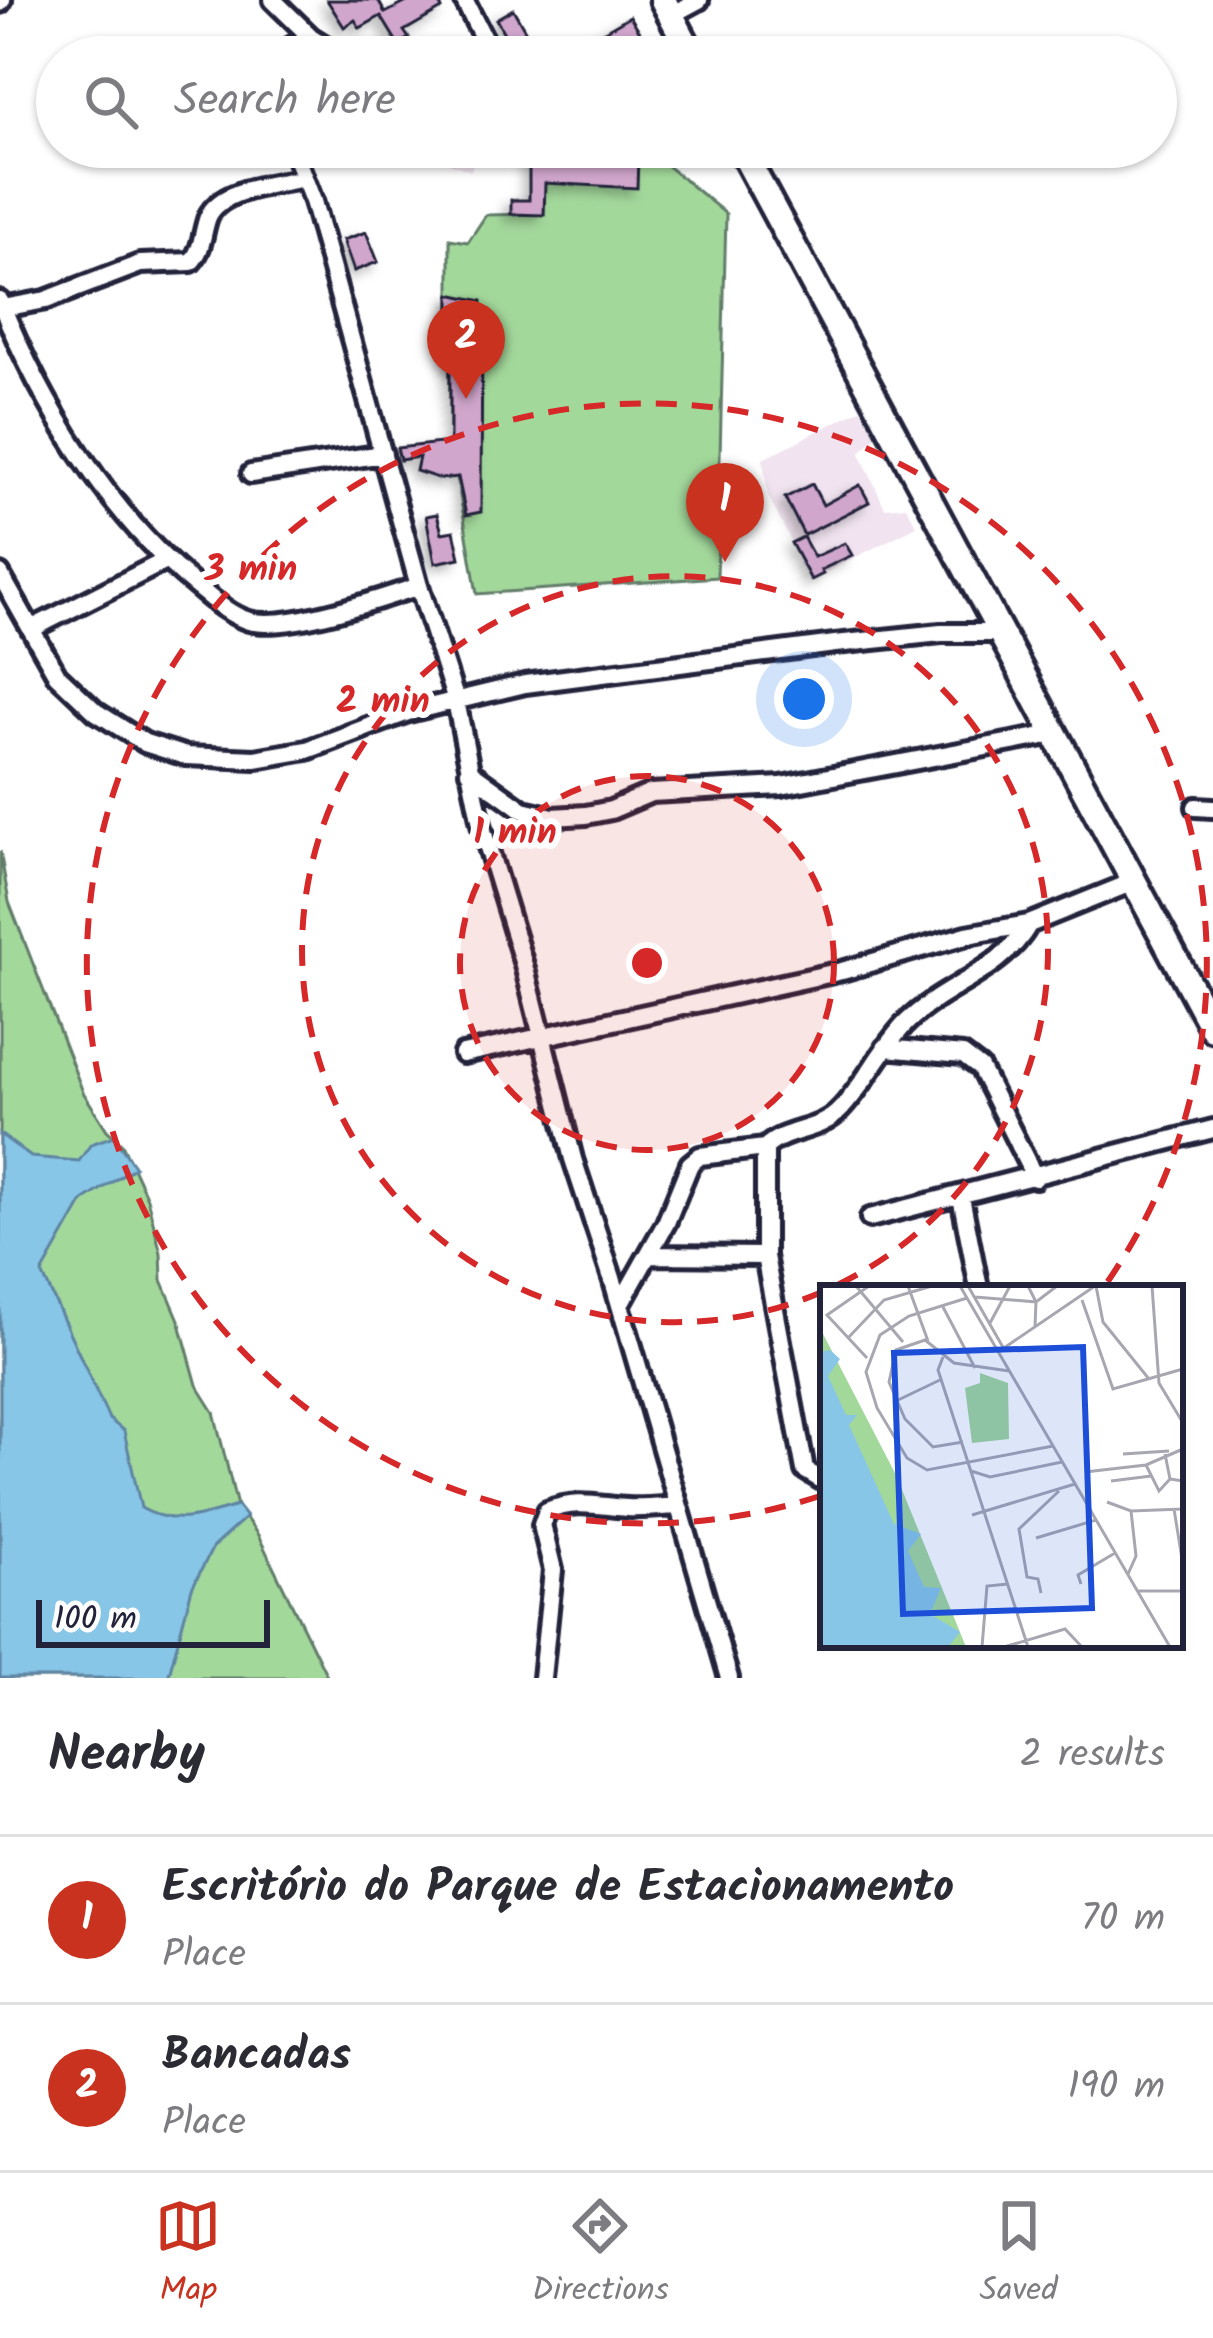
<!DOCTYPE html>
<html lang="en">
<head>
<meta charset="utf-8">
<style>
  :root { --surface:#fff; --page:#f7f7f7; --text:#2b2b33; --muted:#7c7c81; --line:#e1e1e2; --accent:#c8321e }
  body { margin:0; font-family:Kalam,sans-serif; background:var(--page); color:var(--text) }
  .scale { position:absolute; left:36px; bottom:30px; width:234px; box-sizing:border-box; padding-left:12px; border:6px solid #22223b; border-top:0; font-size:33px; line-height:42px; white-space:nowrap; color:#22223b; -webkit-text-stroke:9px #fff; paint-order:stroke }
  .you { position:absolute; left:804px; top:699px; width:42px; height:42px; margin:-30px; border:9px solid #fff; border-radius:50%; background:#1a73e8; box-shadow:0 0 0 18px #1a73e833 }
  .badge { display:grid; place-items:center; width:78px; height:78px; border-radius:50%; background:var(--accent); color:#fff; font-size:39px; font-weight:700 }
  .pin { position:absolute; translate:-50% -99px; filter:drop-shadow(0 3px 6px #0008) }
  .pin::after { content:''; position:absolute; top:63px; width:42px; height:36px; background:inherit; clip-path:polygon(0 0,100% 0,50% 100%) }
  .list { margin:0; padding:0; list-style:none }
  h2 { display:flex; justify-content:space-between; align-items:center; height:156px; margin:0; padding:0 48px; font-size:51px }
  h2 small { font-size:39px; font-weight:400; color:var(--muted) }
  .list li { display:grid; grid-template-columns:78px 1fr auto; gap:36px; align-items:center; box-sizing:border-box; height:168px; padding:0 48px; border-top:3px solid var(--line) }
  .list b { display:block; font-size:45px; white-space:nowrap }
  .list p { margin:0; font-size:39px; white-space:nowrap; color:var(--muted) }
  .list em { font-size:39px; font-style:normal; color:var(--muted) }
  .icon { flex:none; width:66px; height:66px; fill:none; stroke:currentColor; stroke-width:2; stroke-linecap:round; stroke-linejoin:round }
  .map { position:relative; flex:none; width:1213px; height:1678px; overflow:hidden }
  .search { position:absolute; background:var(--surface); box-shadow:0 3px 9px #0004; left:36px; right:36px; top:36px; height:132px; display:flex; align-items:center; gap:30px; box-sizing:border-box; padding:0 42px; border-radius:66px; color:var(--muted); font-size:45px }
  .sheet { height:492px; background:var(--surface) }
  nav { display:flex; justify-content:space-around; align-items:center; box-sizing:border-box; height:168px; border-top:3px solid var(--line); background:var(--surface); font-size:33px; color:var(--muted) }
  nav a { display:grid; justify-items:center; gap:6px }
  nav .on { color:var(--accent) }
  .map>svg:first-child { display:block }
  .built { fill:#f1e4f0 }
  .green { fill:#a3d89b; stroke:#627d6b; stroke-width:3 }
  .water { fill:#87c6e7; stroke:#5f84a2; stroke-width:3 }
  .building { fill:#d0a6cc; stroke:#22223b; stroke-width:3; filter:url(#shadow) }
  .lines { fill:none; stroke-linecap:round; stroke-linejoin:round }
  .minor-casing { stroke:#22223b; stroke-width:26 }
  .secondary-casing { stroke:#22223b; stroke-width:33 }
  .minor { stroke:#fff; stroke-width:16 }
  .secondary { stroke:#fff; stroke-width:24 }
  .ring { fill:none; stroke:#d62828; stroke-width:6; stroke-dasharray:21 15 }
  .inset-road { fill:none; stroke:#a7a7b1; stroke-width:3 }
  .view { fill:#1d4ed8; fill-opacity:0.15; stroke:#1d4ed8; stroke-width:6 }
  .inset-edge { fill:none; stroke:#22223b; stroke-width:6 }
  .centre { fill:#d62828; stroke:#fff; stroke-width:6 }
  .ring-label { font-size:36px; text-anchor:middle; font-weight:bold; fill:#d62828; stroke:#fff; stroke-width:12; stroke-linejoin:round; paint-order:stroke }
</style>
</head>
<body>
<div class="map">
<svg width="1213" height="1678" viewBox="0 0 1213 1678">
  <defs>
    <filter id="shadow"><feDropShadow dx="-6" dy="6" stdDeviation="6" flood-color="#0004"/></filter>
  </defs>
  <rect width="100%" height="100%" fill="#fff"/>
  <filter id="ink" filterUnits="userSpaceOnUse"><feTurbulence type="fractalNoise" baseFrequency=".00833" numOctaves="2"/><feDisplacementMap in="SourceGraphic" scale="24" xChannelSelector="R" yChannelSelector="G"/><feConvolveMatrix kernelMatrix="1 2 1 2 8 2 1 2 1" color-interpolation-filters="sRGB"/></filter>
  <g filter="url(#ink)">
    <!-- built -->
    <path class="built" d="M416 147H499L494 160 476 154 471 171 414 151Z
      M861 409 876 436 860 453 885 508 906 506 917 526 811 580 768 496 763 459Z"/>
    <!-- green -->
    <path class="green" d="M545 147 654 155 726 214 717 577 477 594 450 436V239L468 242 486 215 544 214Z
      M0 851 9 902 83 1092 107 1130 122 1144 147 1198 161 1253 162 1280 179 1320 197 1385 214 1412 237 1506 258 1535 328 1678H0Z"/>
    <!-- water -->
    <path class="water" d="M0 1134 31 1157 79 1161 91 1144 113 1136 135 1167 83 1201 42 1273 109 1419 124 1431 141 1508C173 1527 203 1516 237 1506L246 1517 213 1547 192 1588 168 1678H0Z"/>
    <!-- building -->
    <path class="building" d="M327 0H378L385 13 411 0H438L442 9 404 31 409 38 398 44 381 16 360 28 355 20 344 27Z
      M513 9 535 48 551 40 560 57H517L496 19Z
      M630 16 652 51 642 57H598L589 40Z
      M529 147H545V152L638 156 637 188 545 183 544 215 511 214V200H529Z
      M366 232 378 262 354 271 343 240Z
      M450 294 482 301 481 512 466 515 458 477 441 479 416 471 419 457 400 460 397 448 450 442Z
      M812 484 823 505 860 485 869 502 804 535 785 498Z
      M437 514 442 533 454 531 460 558 435 563 426 516Z
      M803 537 814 557 845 543 852 555 821 570 823 574 811 580 791 543Z"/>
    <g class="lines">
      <defs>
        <path id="minor" d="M273 0 311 37 343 57
          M464 0 493 57
          M0 3 2 0
          M671 15 699 0
          M282 57 291 47 311 37
          M292 147 313 201 419 586 456 701 481 824 524 965 573 1159 613 1281 729 1678
          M703 147H707
          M0 301C41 404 109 515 196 586 212 599 229 615 249 621 287 631 381 599 419 586
          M3 308 46 300 140 264 191 262C203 250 202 233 208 217 221 188 275 185 304 178
          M251 474 383 454
          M0 574 57 675 96 712 145 743 186 756 255 759 307 750 408 712 525 684 835 644 941 633H1001
          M31 629 165 561
          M469 771 523 810 553 817 586 815 611 810 651 793 781 786 1054 734
          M1196 807 1213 808
          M885 1048 963 1055 980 1068 1035 1178
          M463 1054 842 971 967 935 1029 924 1133 882
          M961 1197 979 1288
          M870 1218 1213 1129
          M649 1255 765 1256
          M620 1305 666 1223 690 1164 700 1156 765 1148
          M823 1481 805 1470 765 1256V1148C785 1128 819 1132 839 1111 865 1085 880 1049 907 1022 946 984 1001 973 1029 924
          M542 1678 553 1570 542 1525 547 1511C576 1499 598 1506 627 1508 644 1509 661 1507 678 1506"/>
        <path id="secondary" d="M663 0 693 57
          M740 147 1213 1029"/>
      </defs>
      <!-- minor casing -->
      <use href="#minor" class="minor-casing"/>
      <!-- secondary casing -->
      <use href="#secondary" class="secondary-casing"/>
      <!-- minor -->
      <use href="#minor" class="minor"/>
      <!-- secondary -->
      <use href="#secondary" class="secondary"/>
    </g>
  </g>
  <!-- distance rings -->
  <circle cx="647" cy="963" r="187" fill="#d62828" fill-opacity=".12"/>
  <g class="ring">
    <circle cx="647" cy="963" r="187"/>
    <path d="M822 1292A373 373 0 1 1 831 1288"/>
    <path d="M820 1496A560 560 0 1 1 1106 1284"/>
  </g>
  <!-- overview -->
  <g transform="translate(820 1285)">
    <rect width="363" height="363" fill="#fff"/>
    <path d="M0 43 76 190 146 362H0ZM160 88 188 98 189 154 152 158 145 103 160 98Z" fill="#a3d89b"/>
    <path d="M10 65 20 74 8 91 26 130H37L29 140 74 239 101 249 88 266 104 302 121 303 110 329 140 347 128 362H0V67Z" fill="#87c6e7"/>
    <path class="inset-road" d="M36 1 83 57M88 1 108 56M140 1 350 362M148 1 184 64M208 1 216 17 237 1M276 1 283 37 329 94M332 1 339 98 363 138M155 12 216 17 215 41M147 13 89 31 60 50 46 87 57 123 87 173 107 185 233 161M262 15 293 104 363 84M123 22 155 83M170 38 190 1M28 53 64 15 112 1M178 67 275 1M123 72 118 85 208 362M47 73 7 30 49 1M76 116 122 94M143 157 113 162 85 134 69 97 76 65 105 55 134 78 189 86M303 169 349 166M345 169 350 194 363 196M326 180 339 206 350 194M151 186 170 192 242 177M265 187 326 180 363 164M291 196 331 191M287 217 311 226 363 224M354 224 363 280M152 230 255 199M216 253 276 235M308 289 316 271 311 226M261 299 258 290 295 268M317 306H363M221 308 218 294 207 292 199 244 239 206M162 362 167 301 188 299M184 362 245 344 262 362"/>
    <path class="view" d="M263 62 272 323 83 329 74 68Z"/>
    <rect width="363" height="363" class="inset-edge"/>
  </g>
  <circle cx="647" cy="963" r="18" class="centre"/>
  <g class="ring-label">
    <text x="251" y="580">3 min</text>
    <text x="383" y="712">2 min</text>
    <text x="515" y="843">1 min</text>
  </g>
</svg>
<div class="scale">100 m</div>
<div class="you"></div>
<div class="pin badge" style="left:725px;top:562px">1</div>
<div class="pin badge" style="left:466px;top:399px">2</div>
<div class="search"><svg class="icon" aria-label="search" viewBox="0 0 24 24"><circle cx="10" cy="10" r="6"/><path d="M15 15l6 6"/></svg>Search here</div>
</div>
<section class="sheet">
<h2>Nearby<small>2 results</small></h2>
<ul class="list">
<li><span class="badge">1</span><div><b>Escritório do Parque de Estacionamento</b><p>Place</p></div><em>70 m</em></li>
<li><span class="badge">2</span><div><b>Bancadas</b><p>Place</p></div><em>190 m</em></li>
</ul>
</section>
<nav>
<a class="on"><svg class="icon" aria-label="map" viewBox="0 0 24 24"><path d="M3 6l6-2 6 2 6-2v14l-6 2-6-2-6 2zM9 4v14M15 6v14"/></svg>Map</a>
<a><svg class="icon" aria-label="directions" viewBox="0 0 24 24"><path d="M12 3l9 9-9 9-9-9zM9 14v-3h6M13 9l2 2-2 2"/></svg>Directions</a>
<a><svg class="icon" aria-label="saved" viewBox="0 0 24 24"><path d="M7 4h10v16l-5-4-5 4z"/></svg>Saved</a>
</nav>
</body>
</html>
